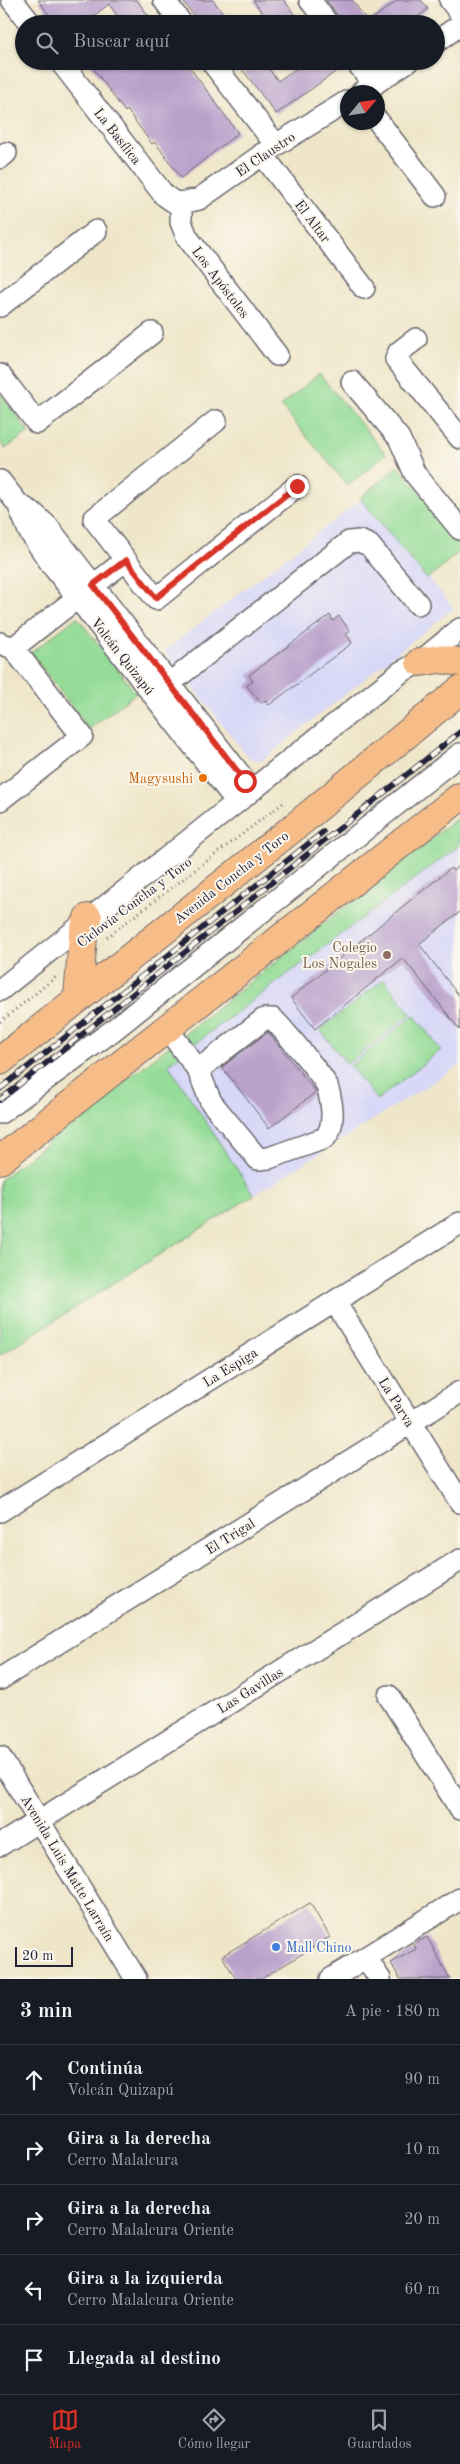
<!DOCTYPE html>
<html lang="es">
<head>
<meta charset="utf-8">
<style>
  :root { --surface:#171b24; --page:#20242c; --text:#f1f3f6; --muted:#9ea1a6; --line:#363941; --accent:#d93025 }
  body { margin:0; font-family:"Old Standard TT",serif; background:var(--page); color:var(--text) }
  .compass { position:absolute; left:340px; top:85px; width:45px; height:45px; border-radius:50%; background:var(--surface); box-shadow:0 1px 4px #0004; rotate:61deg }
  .scale { position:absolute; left:15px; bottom:12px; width:58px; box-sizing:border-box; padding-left:5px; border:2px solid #22223b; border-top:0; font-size:14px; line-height:18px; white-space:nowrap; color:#22223b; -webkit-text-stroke:4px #fbf7ec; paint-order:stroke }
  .stop { position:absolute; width:15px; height:15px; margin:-11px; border:4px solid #d93025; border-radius:50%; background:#fff }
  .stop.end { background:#d93025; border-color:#fff; box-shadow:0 1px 5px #0008 }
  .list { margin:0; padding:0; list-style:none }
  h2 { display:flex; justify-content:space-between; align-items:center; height:65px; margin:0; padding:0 20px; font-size:21px }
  h2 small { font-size:16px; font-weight:400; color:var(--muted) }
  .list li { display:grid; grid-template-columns:32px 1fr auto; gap:15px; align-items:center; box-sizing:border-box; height:70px; padding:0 20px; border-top:1px solid var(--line) }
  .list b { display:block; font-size:19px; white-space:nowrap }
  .list p { margin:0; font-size:16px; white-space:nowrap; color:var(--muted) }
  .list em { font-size:16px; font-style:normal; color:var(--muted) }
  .icon { flex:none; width:28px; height:28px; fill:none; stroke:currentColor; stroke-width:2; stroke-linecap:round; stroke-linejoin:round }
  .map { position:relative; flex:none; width:460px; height:1979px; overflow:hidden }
  .search { position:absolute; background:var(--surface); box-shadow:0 1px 4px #0004; left:15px; right:15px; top:15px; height:55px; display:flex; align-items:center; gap:12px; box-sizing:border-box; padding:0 18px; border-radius:28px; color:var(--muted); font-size:19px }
  .sheet { height:415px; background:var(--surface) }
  nav { display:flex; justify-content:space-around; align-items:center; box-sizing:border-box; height:70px; border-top:1px solid var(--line); background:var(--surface); font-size:14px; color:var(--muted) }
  nav a { display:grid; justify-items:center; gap:2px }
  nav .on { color:var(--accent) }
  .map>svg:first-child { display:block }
  .built { fill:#d7d7f8 }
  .green { fill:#94dc97; stroke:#5b7f69 }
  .building { fill:#b9a1cc }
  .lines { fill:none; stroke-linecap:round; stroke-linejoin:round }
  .minor-casing { stroke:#6a676d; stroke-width:24 }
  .major-casing { stroke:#6a676d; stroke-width:30 }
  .path { stroke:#6a676d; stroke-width:3; stroke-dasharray:1 4; stroke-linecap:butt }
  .minor { stroke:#fff; stroke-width:21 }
  .major { stroke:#f7bd88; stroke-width:28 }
  .rail-casing { stroke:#22223b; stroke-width:5.5 }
  .rail { stroke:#fbf7ec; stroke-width:4; stroke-dasharray:11; stroke-linecap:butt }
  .route { stroke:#d93025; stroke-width:6 }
  .food-dot { fill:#e8710a; stroke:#fbf7ec; stroke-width:2 }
  .education-dot { fill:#8d6e63; stroke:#fbf7ec; stroke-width:2 }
  .shop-dot { fill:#3f7fe0; stroke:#fbf7ec; stroke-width:2 }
  .labels { text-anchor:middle; stroke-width:4; stroke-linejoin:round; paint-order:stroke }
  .street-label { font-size:14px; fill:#22223b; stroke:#fbf7ec }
  .food-label { font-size:14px; fill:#c56008; stroke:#fbf7ec; text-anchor:end }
  .education-label { font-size:14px; fill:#785e54; stroke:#fbf7ec; text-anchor:end }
  .shop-label { font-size:14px; fill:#366cbe; stroke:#fbf7ec; text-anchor:start }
</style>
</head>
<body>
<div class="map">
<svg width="460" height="1979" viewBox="0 0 460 1979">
  <rect width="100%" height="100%" fill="#fbf7ec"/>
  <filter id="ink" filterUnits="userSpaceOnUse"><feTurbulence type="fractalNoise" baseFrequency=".02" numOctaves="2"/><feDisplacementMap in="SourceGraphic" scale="10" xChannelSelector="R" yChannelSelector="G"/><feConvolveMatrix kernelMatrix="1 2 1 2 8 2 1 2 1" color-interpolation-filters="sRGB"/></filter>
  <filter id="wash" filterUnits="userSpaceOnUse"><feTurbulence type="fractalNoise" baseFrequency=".0096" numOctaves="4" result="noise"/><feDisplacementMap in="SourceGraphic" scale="20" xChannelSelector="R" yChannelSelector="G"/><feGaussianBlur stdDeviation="1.12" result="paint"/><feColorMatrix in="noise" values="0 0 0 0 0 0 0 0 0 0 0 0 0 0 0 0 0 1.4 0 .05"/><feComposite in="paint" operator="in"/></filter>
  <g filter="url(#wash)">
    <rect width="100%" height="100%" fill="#efe6c9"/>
    <!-- built -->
    <path class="built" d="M362 499 454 608 261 761 249 758 164 651Z
      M460 845V1065L254 1195 168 1064Z"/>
    <!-- green -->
    <path class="green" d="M319 374 386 454 348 486 281 406Z
      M0 393 29 432 5 449 0 442Z
      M398 466 460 540V551L427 579 360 498Z
      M77 617 136 693 89 729 31 653Z
      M460 816V845L168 1064 254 1195 0 1355V1180Z
      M384 979 411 1014 347 1064 320 1030Z
      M414 1015 441 1050 377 1100 350 1066Z"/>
    <g id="blocks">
      <!-- building -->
      <path class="building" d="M38 0H137L154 24H123L109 4 83 24H56Z
        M182 0H213L231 24H200Z
        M253 0H284L301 24H270Z
        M326 0H352L368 22 398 0H421L428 9 409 24H340L338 16Z
        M88 61H185L238 133 181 178 155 142 152 144 127 110 125 112Z
        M236 61H263L278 81 307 61H331L338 70 276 114Z
        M330 615 333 621 339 616 350 631 346 634 352 643 269 705 265 700 261 703 247 686 253 681 249 675Z
        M460 865V912L419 944 460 997V1030L403 958 315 1029 291 998 402 907 451 868 453 871Z
        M268 1032 316 1092 269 1128 222 1067Z
        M310 1903 330 1937 261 1979H236L222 1956Z
        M427 1937 450 1979H400L391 1963 416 1949 414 1944Z"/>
    </g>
  </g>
  <g filter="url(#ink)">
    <use href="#blocks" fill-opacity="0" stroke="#6a676d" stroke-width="1"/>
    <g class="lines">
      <defs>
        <path id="minor" d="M12 0 31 24
          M164 0 182 24
          M310 0 328 24
          M450 0 460 13
          M436 42 460 25
          M60 61 164 195 174 202 181 203 199 199 276 145 348 101
          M211 61 276 145
          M356 61 374 85
          M362 92 408 61
          M378 121 435 196
          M262 154 364 288
          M0 158 6 153
          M181 203V222L187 237 277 355
          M0 306 96 231
          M416 339 399 352 396 359 460 438
          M0 375 37 423 152 333
          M352 382 399 438 415 474 460 529
          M216 421 94 519 156 599 297 486
          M0 481 18 504 29 531 52 565 237 802
          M18 504 33 513 48 527 252 790
          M0 643 13 648 82 736 0 800
          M13 648 126 560
          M170 683 349 542 359 541 369 545 418 604
          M0 990 401 672 420 662 460 629
          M166 1027 198 1070 211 1102 258 1159 269 1158 325 1138C336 1125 332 1102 327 1086 323 1076 282 1028 273 1019H264L198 1070
          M0 1113 112 1031 460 754
          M335 1302 460 1502
          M0 1511 460 1223
          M0 1679 460 1392
          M389 1696 460 1809
          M0 1757 136 1979
          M0 1845 460 1560
          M366 1958 380 1979
          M331 1979 460 1899"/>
        <path id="major" d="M420 662 439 659 460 662
          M78 998 83 936 88 918
          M0 1061 298 824 460 690
          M0 1160 460 797"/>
      </defs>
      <!-- minor casing -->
      <use href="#minor" class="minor-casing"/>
      <!-- major casing -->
      <use href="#major" class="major-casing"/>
      <!-- path -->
      <path class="path" d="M107 937 283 803
        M0 1022 56 977"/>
      <!-- minor -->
      <use href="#minor" class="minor"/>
      <!-- major -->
      <use href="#major" class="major"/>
      <defs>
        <path id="rail" d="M0 1089 323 832
          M0 1100 460 732"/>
      </defs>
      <!-- rail casing -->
      <use href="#rail" class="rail-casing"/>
      <!-- rail -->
      <use href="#rail" class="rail"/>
    </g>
  </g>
  <g class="lines" filter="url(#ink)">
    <!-- route -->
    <path class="route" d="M245 781 93 585 126 560 156 598 297 486"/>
  </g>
  <!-- markers -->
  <circle class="food-dot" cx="203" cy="778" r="5"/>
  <circle class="education-dot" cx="387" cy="955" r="5"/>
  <circle class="shop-dot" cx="276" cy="1947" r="5"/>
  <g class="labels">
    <!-- street labels -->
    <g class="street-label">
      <text transform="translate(118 136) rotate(52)" y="5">La Basílica</text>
      <text transform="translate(265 154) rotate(-34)" y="5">El Claustro</text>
      <text transform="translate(313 221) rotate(53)" y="5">El Altar</text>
      <text transform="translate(221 282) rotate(53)" y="5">Los Apóstoles</text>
      <text transform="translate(123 656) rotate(52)" y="5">Volcán Quizapú</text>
      <text transform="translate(231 877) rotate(-38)" y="5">Avenida Concha y Toro</text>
      <text transform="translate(134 902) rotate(-37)" y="5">Ciclovía Concha y Toro</text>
      <text transform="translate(230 1367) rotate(-32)" y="5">La Espiga</text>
      <text transform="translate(397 1402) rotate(58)" y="5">La Parva</text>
      <text transform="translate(230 1536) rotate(-32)" y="5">El Trigal</text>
      <text transform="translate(250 1690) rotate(-32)" y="5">Las Gavillas</text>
      <text transform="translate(68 1868) rotate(59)" y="5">Avenida Luis Matte Larraín</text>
    </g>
    <!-- food labels -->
    <g class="food-label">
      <text x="193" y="783">Magysushi</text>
    </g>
    <!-- education labels -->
    <g class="education-label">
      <text x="377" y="952">Colegio<tspan x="377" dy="16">Los Nogales</tspan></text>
    </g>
    <!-- shop labels -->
    <g class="shop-label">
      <text x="286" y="1952">Mall Chino</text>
    </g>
  </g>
</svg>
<svg class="compass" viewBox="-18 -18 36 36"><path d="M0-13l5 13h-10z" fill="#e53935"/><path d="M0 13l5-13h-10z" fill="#9ea1a6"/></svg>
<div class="scale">20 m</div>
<div class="stop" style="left:245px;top:781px"></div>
<div class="stop end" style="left:297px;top:486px"></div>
<div class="search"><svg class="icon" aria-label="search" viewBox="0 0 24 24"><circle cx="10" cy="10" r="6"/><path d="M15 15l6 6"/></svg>Buscar aquí</div>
</div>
<section class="sheet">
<h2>3 min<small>A pie · 180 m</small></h2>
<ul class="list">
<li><svg class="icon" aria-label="ahead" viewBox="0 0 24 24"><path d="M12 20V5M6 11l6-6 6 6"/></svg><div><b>Continúa</b><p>Volcán Quizapú</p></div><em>90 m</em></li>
<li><svg class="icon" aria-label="right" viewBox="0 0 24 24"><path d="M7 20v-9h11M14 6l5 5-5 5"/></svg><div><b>Gira a la derecha</b><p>Cerro Malalcura</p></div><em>10 m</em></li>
<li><svg class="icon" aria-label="right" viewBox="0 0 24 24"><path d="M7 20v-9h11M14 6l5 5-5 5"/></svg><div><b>Gira a la derecha</b><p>Cerro Malalcura Oriente</p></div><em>20 m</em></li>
<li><svg class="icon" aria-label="left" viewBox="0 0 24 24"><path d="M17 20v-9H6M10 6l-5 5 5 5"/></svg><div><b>Gira a la izquierda</b><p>Cerro Malalcura Oriente</p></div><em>60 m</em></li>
<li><svg class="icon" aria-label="arrive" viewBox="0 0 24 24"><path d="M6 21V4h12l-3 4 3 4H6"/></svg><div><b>Llegada al destino</b></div></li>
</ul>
</section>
<nav>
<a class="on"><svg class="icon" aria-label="map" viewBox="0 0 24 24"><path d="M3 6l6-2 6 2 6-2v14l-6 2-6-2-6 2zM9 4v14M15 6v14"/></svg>Mapa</a>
<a><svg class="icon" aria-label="directions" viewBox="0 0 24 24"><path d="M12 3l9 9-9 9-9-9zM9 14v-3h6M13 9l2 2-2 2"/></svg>Cómo llegar</a>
<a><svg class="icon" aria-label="saved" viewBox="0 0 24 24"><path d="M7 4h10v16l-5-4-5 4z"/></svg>Guardados</a>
</nav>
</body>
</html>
